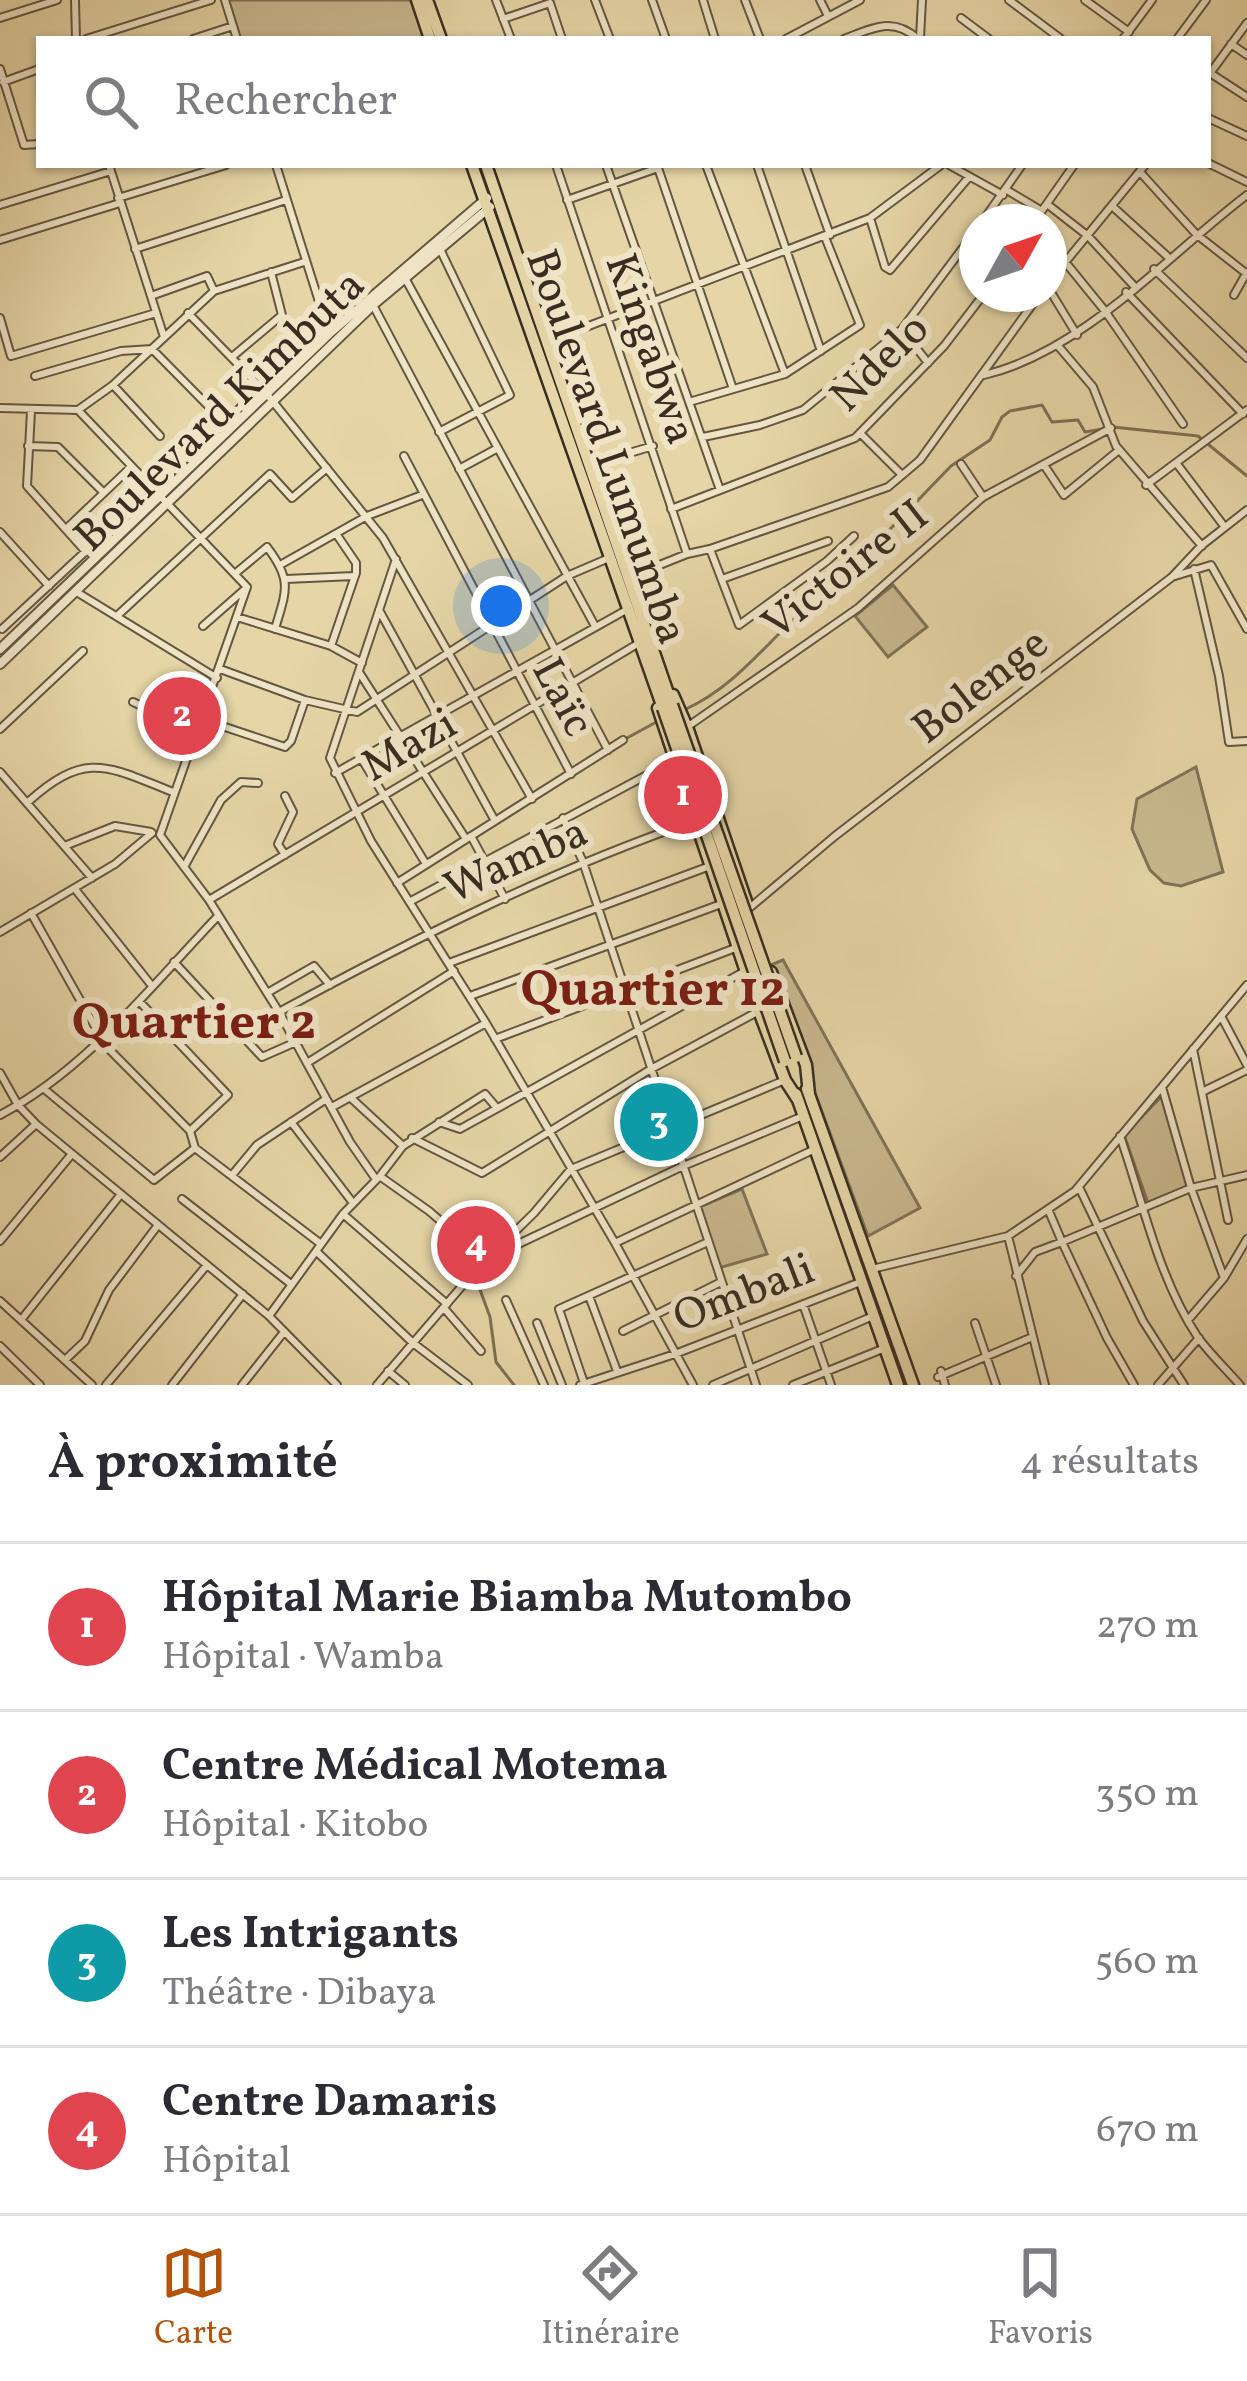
<!DOCTYPE html>
<html lang="fr">
<head>
<meta charset="utf-8">
<style>
  :root { --surface:#fff; --page:#f7f7f7; --text:#2b2b33; --muted:#7c7c81; --line:#e1e1e2; --accent:#b45309 }
  body { margin:0; font-family:Vollkorn,serif; background:var(--page); color:var(--text) }
  .compass { position:absolute; left:959px; top:204px; width:108px; height:108px; border-radius:50%; background:var(--surface); box-shadow:0 3px 9px #0004; rotate:50deg }
  .you { position:absolute; left:501px; top:606px; width:42px; height:42px; margin:-30px; border:9px solid #fff; border-radius:50%; background:#1a73e8; box-shadow:0 0 0 18px #1a73e833 }
  .badge { display:grid; place-items:center; width:78px; height:78px; border-radius:50%; background:var(--accent); color:#fff; font-size:39px; font-weight:700 }
  .pin { position:absolute; translate:-50% -50%; border:6px solid #fff; box-shadow:0 3px 12px #0006 }
  .list { margin:0; padding:0; list-style:none }
  h2 { display:flex; justify-content:space-between; align-items:center; height:156px; margin:0; padding:0 48px; font-size:51px }
  h2 small { font-size:39px; font-weight:400; color:var(--muted) }
  .list li { display:grid; grid-template-columns:78px 1fr auto; gap:36px; align-items:center; box-sizing:border-box; height:168px; padding:0 48px; border-top:3px solid var(--line) }
  .list b { display:block; font-size:45px; white-space:nowrap }
  .list p { margin:0; font-size:39px; white-space:nowrap; color:var(--muted) }
  .list em { font-size:39px; font-style:normal; color:var(--muted) }
  .icon { flex:none; width:66px; height:66px; fill:none; stroke:currentColor; stroke-width:2; stroke-linecap:round; stroke-linejoin:round }
  .map { position:relative; flex:none; width:1247px; height:1385px; overflow:hidden }
  .search { position:absolute; background:var(--surface); box-shadow:0 3px 9px #0004; left:36px; right:36px; top:36px; height:132px; display:flex; align-items:center; gap:30px; box-sizing:border-box; padding:0 42px; border-radius:0px; color:var(--muted); font-size:45px }
  .sheet { height:828px; background:var(--surface) }
  nav { display:flex; justify-content:space-around; align-items:center; box-sizing:border-box; height:168px; border-top:3px solid var(--line); background:var(--surface); font-size:33px; color:var(--muted) }
  nav a { display:grid; justify-items:center; gap:6px }
  nav .on { color:var(--accent) }
  .map>svg:first-child { display:block }
  .green { fill:#c9b990; stroke:#817358; stroke-width:3 }
  .lines { fill:none; stroke-linecap:round; stroke-linejoin:round }
  .stream { stroke:#7d7056; stroke-width:3 }
  .minor-casing { stroke:#645742; stroke-width:10 }
  .tertiary-casing { stroke:#645742; stroke-width:12 }
  .trunk-casing { stroke:#392d21; stroke-width:15 }
  .minor { stroke:#efe4c6; stroke-width:6 }
  .tertiary { stroke:#efe4c6; stroke-width:8 }
  .trunk { stroke:#e6d6a7; stroke-width:10 }
  .trunk-bridge-casing { stroke:#392d21; stroke-width:15; stroke-linecap:butt }
  .trunk-bridge { stroke:#e6d6a7; stroke-width:10 }
  .labels { text-anchor:middle; stroke-width:12; stroke-linejoin:round; paint-order:stroke }
  .street-label { font-size:45px; fill:#392d21; stroke:#efe4c6 }
  .quarter-label { font-size:51px; font-weight:bold; fill:#7a1f14; stroke:#efe4c6 }
</style>
</head>
<body>
<div class="map">
<svg width="1247" height="1385" viewBox="0 0 1247 1385">
  <rect width="100%" height="100%" fill="#e6d6a7"/>
  <filter id="stains"><feTurbulence type="fractalNoise" baseFrequency=".00167" numOctaves="4"/><feColorMatrix values="0 0 0 0 .2 0 0 0 0 .09 0 0 0 0 .02 0 0 0 .5 -.17"/></filter>
  <radialGradient id="worn" r=".72"><stop offset=".6" stop-color="#630" stop-opacity="0"/><stop offset="1" stop-color="#630" stop-opacity=".3"/></radialGradient>
  <!-- green -->
  <path class="green" d="M224 0H417L430 39H235Z
    M893 585 927 627 888 657 855 616Z
    M1196 767 1223 872 1181 886 1164 883 1150 870 1132 829 1137 799Z
    M783 960 920 1208 868 1236 768 966Z
    M1164 1094 1189 1186 1148 1203 1124 1135Z
    M742 1189 767 1254 719 1268 699 1207Z"/>
  <g class="lines">
    <!-- stream -->
    <path class="stream" d="M1113 427 1198 436 1247 476
      M686 709C755 678 788 604 858 575L869 551 951 466 990 440 1002 417 1010 411 1042 405 1052 422 1078 420 1085 432 1103 429
      M627 738 660 720
      M475 1276 490 1317 496 1362 514 1385"/>
    <defs>
      <path id="minor" d="M75 0 76 39
        M225 0 237 39
        M496 0 511 39
        M595 0 610 39
        M652 0 666 39
        M703 0 715 39
        M745 0 760 39
        M820 0 828 16
        M1009 0 1061 39
        M1085 0 1129 32
        M550 3 562 39
        M0 18 57 0
        M961 18 989 39
        M503 19 550 3
        M920 38 922 0
        M86 39 211 0
        M193 39 233 26
        M786 39 860 0
        M844 39C873 28 893 16 918 39
        M1123 39 1152 0
        M1177 39 1206 0
        M1231 44 1247 55
        M0 69 24 145 39 144
        M1210 73 1247 97
        M1208 76 1247 23
        M3 82 39 69
        M1208 118 1247 136
        M1208 163 1247 182
        M109 165 164 337
        M276 165 327 327
        M556 165 687 554
        M606 165 720 490
        M657 165 733 389
        M706 165 785 374
        M757 165 821 351
        M805 165 830 235
        M949 165 1003 195
        M1140 172 1196 234 1247 274
        M1005 189 1042 211
        M118 198 226 165
        M567 200 658 168
        M1047 204 1088 236 1134 286
        M0 205 111 171
        M1112 206 1167 256
        M870 218 885 267 890 270 969 177
        M982 222 1022 165
        M1034 222 1074 165
        M0 240 120 203
        M135 249 286 200
        M1066 263 1105 311 1183 424
        M1154 269 1247 358
        M405 278 595 626
        M1049 282 1145 165
        M1049 289 1077 335
        M1126 292 1243 414
        M1234 295 1247 272
        M151 296 207 276 214 291
        M373 305 608 750
        M188 313 266 393 383 538 532 799
        M0 318 11 356 156 313
        M902 329 928 363
        M547 342 870 218 941 165
        M1059 347 1093 387 1116 446 1202 546
        M232 357 282 315 271 272
        M984 375C1082 352 1167 256 1247 195
        M35 376 121 351 152 349 223 421
        M113 385 160 436
        M565 393 591 385
        M689 402 785 374 860 325 825 237
        M0 408 78 410 113 385 214 291 304 262
        M78 410 247 587
        M31 411 27 486 86 552
        M439 432 510 395 440 249
        M860 433 902 475
        M703 437 760 425 803 410 902 329 977 229
        M28 446 58 447 104 493
        M404 456 571 774
        M961 464 983 497
        M1177 464 1224 526
        M589 465 653 446
        M1044 465 1064 495 1119 450
        M459 469 498 448
        M1146 485 1247 410
        M671 509 855 438 944 346 984 294
        M66 529 131 467
        M0 532 49 586
        M710 549 739 625 827 561 854 536
        M396 559 330 758 371 841 486 1023 615 1243 693 1385
        M280 565 367 516 422 495
        M1194 569 1219 676 1229 742 1247 741
        M237 572 267 547C293 581 286 591 275 629
        M1175 576 1211 565 1247 629
        M627 578 687 554 710 549 888 487 920 460 1040 294
        M286 579 354 576
        M722 579 828 541
        M247 587 160 835 209 900 279 1012 350 1142 375 1178
        M75 591 217 678
        M379 610 495 821
        M118 615 270 474 292 498 327 468
        M237 617 331 646 362 663
        M203 626 244 590
        M2 629 327 327
        M331 646 356 573V563L337 535
        M220 669 305 700 357 712 567 576 609 558
        M359 672 466 839
        M133 702 196 731
        M201 719 285 747 291 741 305 700
        M687 727 858 608 983 497 1111 428
        M0 729 83 651
        M361 758 426 864
        M0 772 92 878
        M335 773 628 609
        M285 796 293 812 278 844 285 855
        M28 802C86 750 107 766 173 792
        M563 818 583 862 756 1385
        M471 836 505 899
        M67 845 115 826 151 832
        M184 867 221 800 241 782 258 783
        M397 883 623 740
        M75 889 152 986
        M209 900 639 643
        M411 901 675 760
        M747 910 835 836 1172 577 1201 546 1247 510
        M31 913 102 1039
        M0 932 115 864 152 833
        M174 962 262 1057 296 1042
        M449 963 710 866
        M267 993 314 966 330 985
        M470 996 743 896
        M279 1012C413 939 550 871 694 821
        M1221 1016 1247 1065
        M495 1039 738 947
        M100 1040 190 1131
        M1193 1049 1228 1220
        M307 1063 454 971
        M0 1073 18 1105 36 1124 269 1316 337 1385
        M1162 1087 1191 1188 1224 1278
        M43 1088 154 1180 195 1148 190 1131 228 1095 139 1001
        M1202 1092 1247 1070
        M351 1098 403 1146
        M332 1107 486 1023
        M0 1115C87 1069 151 986 218 916
        M291 1122 353 1203
        M439 1122 460 1129 745 971
        M1120 1136C1143 1202 1158 1277 1197 1336 1209 1353 1226 1369 1240 1385
        M412 1138 482 1173 651 1069 759 1011
        M195 1148 321 1244
        M0 1157 36 1124
        M233 1174 257 1145 326 1099
        M381 1177 429 1211 486 1260
        M1079 1187 1143 1321 1184 1385
        M182 1199 291 1284
        M343 1214 447 1304
        M1008 1236 1045 1385
        M0 1241 71 1155
        M615 1243 815 1149
        M318 1253 413 1343 468 1385
        M495 1255 681 1167 803 1116
        M872 1269 1008 1236 1075 1191 1247 985
        M1016 1276 1035 1252 1062 1242 1048 1209
        M589 1296 617 1371
        M506 1300 544 1385
        M0 1301 92 1385
        M803 1304 831 1385
        M444 1308 481 1351
        M269 1316 343 1214 380 1176 403 1146 485 1094 496 1107
        M21 1320 121 1194
        M1188 1320 1224 1278 1247 1239
        M537 1323 562 1385
        M975 1323 996 1385
        M623 1331 721 1282
        M0 1346 40 1385
        M65 1360 85 1341 109 1290 158 1225
        M388 1371 405 1385
        M941 1371 945 1385
        M938 1377 1030 1338
        M584 1383 559 1309 708 1242
        M106 1385 207 1265
        M172 1385 243 1294
        M242 1385 284 1332
        M377 1385 474 1272 534 1213 571 1169 785 1080
        M580 1385 675 1354 863 1281
        M713 1385 873 1316
        M793 1385 885 1348
        M1134 1385 1107 1338 1062 1242 1191 1188 1247 1175
        M1158 1385 1199 1338"/>
      <path id="tertiary" d="M0 649 330 333 487 198
        M0 664 373 305 490 207"/>
      <path id="trunk" d="M417 0 430 39
        M427 0 441 39
        M472 165 663 708
        M486 165 672 705
        M673 695 687 727 747 904
        M658 708 759 1011 785 1080 798 1100
        M771 972 806 1065 809 1094
        M807 1089 913 1385
        M796 1094 898 1385"/>
    </defs>
    <!-- minor casing -->
    <use href="#minor" class="minor-casing"/>
    <!-- tertiary casing -->
    <use href="#tertiary" class="tertiary-casing"/>
    <!-- trunk casing -->
    <use href="#trunk" class="trunk-casing"/>
    <!-- minor -->
    <use href="#minor" class="minor"/>
    <!-- tertiary -->
    <use href="#tertiary" class="tertiary"/>
    <!-- trunk -->
    <use href="#trunk" class="trunk"/>
    <defs>
      <path id="trunk-bridge" d="M672 705 796 1057
        M663 708 785 1061"/>
    </defs>
    <!-- trunk-bridge casing -->
    <use href="#trunk-bridge" class="trunk-bridge-casing"/>
    <!-- trunk-bridge -->
    <use href="#trunk-bridge" class="trunk-bridge"/>
  </g>
  <g class="labels">
    <!-- street labels -->
    <g class="street-label">
      <text transform="translate(653 348) rotate(71)" y="16">Kingabwa</text>
      <text transform="translate(878 361) rotate(-45)" y="16">Ndelo</text>
      <text transform="translate(218 409) rotate(-44)" y="16">Boulevard Kimbuta</text>
      <text transform="translate(609 446) rotate(71)" y="16">Boulevard Lumumba</text>
      <text transform="translate(844 568) rotate(-38)" y="16">Victoire II</text>
      <text transform="translate(979 684) rotate(-38)" y="16">Bolenge</text>
      <text transform="translate(565 696) rotate(62)" y="16">Laïc</text>
      <text transform="translate(408 743) rotate(-30)" y="16">Mazi</text>
      <text transform="translate(515 858) rotate(-24)" y="16">Wamba</text>
      <text transform="translate(743 1291) rotate(-21)" y="16">Ombali</text>
    </g>
    <!-- quarter labels -->
    <g class="quarter-label">
      <text x="653" y="1005">Quartier 12</text>
      <text x="194" y="1038">Quartier 2</text>
    </g>
  </g>
  <rect width="100%" height="100%" filter="url(#stains)"/>
  <rect width="100%" height="100%" fill="url(#worn)"/>
</svg>
<svg class="compass" viewBox="-18 -18 36 36"><path d="M0-13l5 13h-10z" fill="#e53935"/><path d="M0 13l5-13h-10z" fill="#7c7c81"/></svg>
<div class="you"></div>
<div class="pin badge" style="left:683px;top:795px;background:#e0444e">1</div>
<div class="pin badge" style="left:182px;top:716px;background:#e0444e">2</div>
<div class="pin badge" style="left:659px;top:1122px;background:#0f9aa8">3</div>
<div class="pin badge" style="left:476px;top:1245px;background:#e0444e">4</div>
<div class="search"><svg class="icon" aria-label="search" viewBox="0 0 24 24"><circle cx="10" cy="10" r="6"/><path d="M15 15l6 6"/></svg>Rechercher</div>
</div>
<section class="sheet">
<h2>À proximité<small>4 résultats</small></h2>
<ul class="list">
<li><span class="badge" style="background:#e0444e">1</span><div><b>Hôpital Marie Biamba Mutombo</b><p>Hôpital · Wamba</p></div><em>270 m</em></li>
<li><span class="badge" style="background:#e0444e">2</span><div><b>Centre Médical Motema</b><p>Hôpital · Kitobo</p></div><em>350 m</em></li>
<li><span class="badge" style="background:#0f9aa8">3</span><div><b>Les Intrigants</b><p>Théâtre · Dibaya</p></div><em>560 m</em></li>
<li><span class="badge" style="background:#e0444e">4</span><div><b>Centre Damaris</b><p>Hôpital</p></div><em>670 m</em></li>
</ul>
</section>
<nav>
<a class="on"><svg class="icon" aria-label="map" viewBox="0 0 24 24"><path d="M3 6l6-2 6 2 6-2v14l-6 2-6-2-6 2zM9 4v14M15 6v14"/></svg>Carte</a>
<a><svg class="icon" aria-label="directions" viewBox="0 0 24 24"><path d="M12 3l9 9-9 9-9-9zM9 14v-3h6M13 9l2 2-2 2"/></svg>Itinéraire</a>
<a><svg class="icon" aria-label="saved" viewBox="0 0 24 24"><path d="M7 4h10v16l-5-4-5 4z"/></svg>Favoris</a>
</nav>
</body>
</html>
